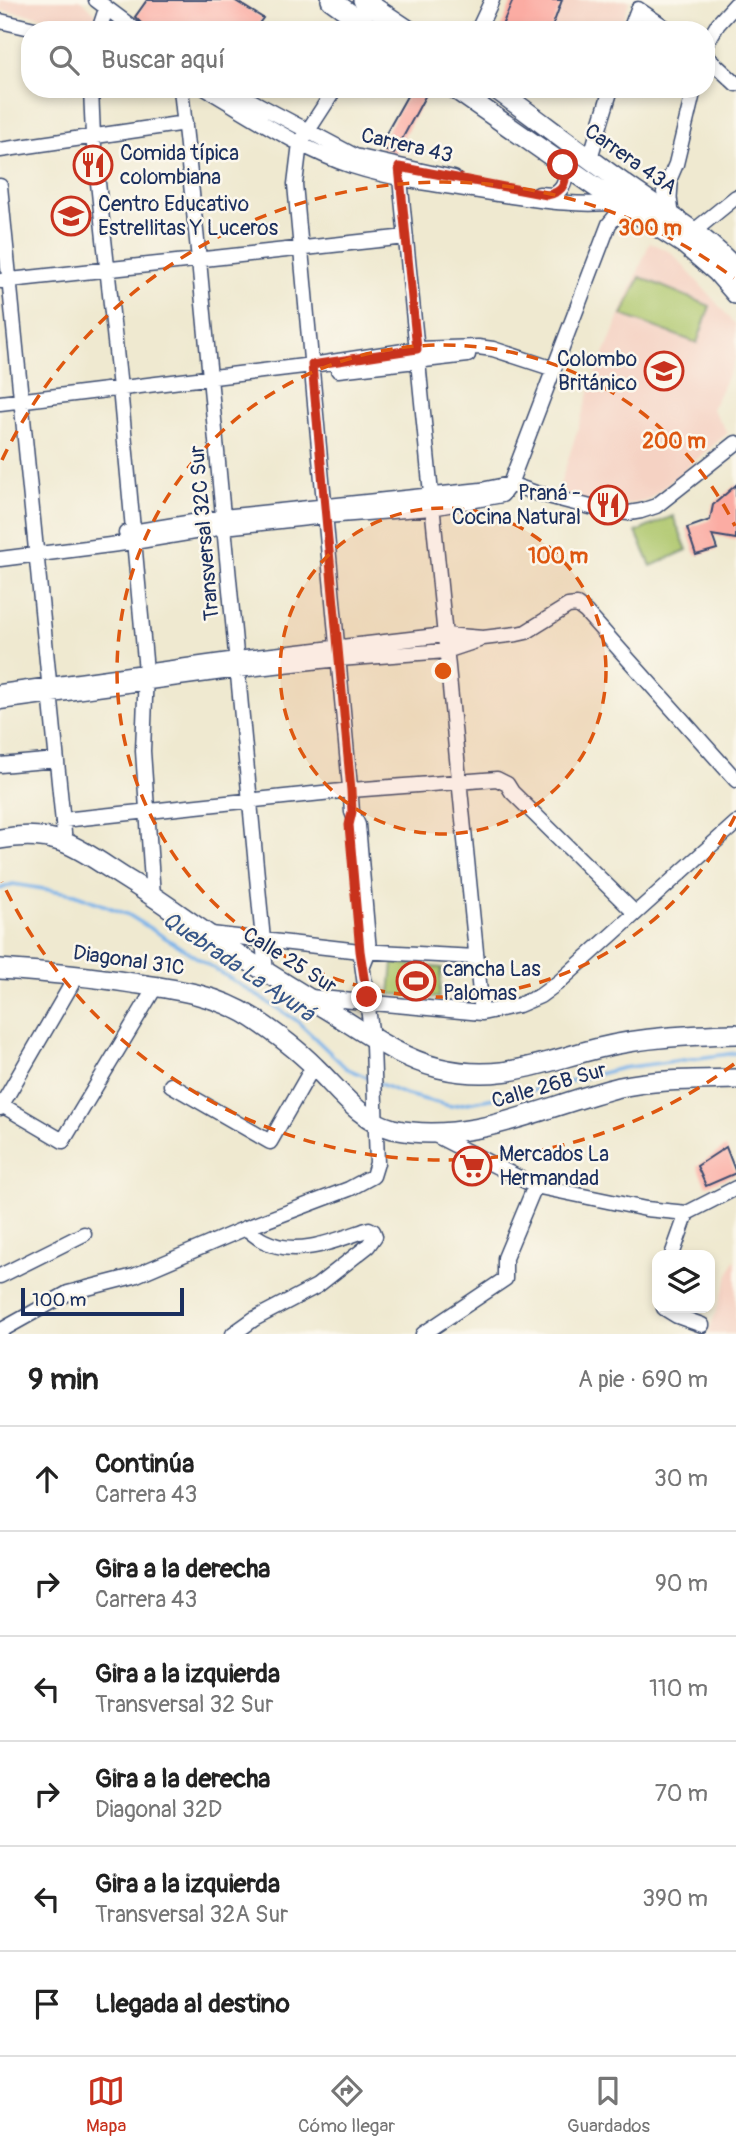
<!DOCTYPE html>
<html lang="es">
<head>
<meta charset="utf-8">
<style>
  :root { --surface:#fff; --page:#f2f2f2; --text:#222; --muted:#767676; --line:#e0e0e0; --accent:#c8321e }
  body { margin:0; font-family:Pangolin,sans-serif; background:var(--page); color:var(--text) }
  .controls { position:absolute; right:21px; bottom:21px; display:grid; overflow:hidden; border-radius:14px; box-shadow:0 4px 10px #0003 }
  .controls button { width:63px; height:63px; display:grid; place-items:center; padding:0; border:0; border-bottom:2px solid var(--line); background:var(--surface); color:var(--text); font:35px sans-serif }
  .scale { position:absolute; left:21px; bottom:18px; width:163px; box-sizing:border-box; padding-left:7px; border:4px solid #1b2f5e; border-top:0; font-size:19px; line-height:24px; white-space:nowrap; color:#1b2f5e; -webkit-text-stroke:5px #fbf7ec; paint-order:stroke }
  .stop { position:absolute; width:21px; height:21px; margin:-16px; border:5px solid #c8321e; border-radius:50%; background:#fff }
  .stop.end { background:#c8321e; border-color:#fff; box-shadow:0 2px 7px #0008 }
  .list { margin:0; padding:0; list-style:none }
  h2 { display:flex; justify-content:space-between; align-items:center; height:91px; margin:0; padding:0 28px; font-size:30px }
  h2 small { font-size:23px; font-weight:400; color:var(--muted) }
  .list li { display:grid; grid-template-columns:46px 1fr auto; gap:21px; align-items:center; box-sizing:border-box; height:105px; padding:0 28px; border-top:2px solid var(--line) }
  .list b { display:block; font-size:26px; white-space:nowrap }
  .list p { margin:0; font-size:23px; white-space:nowrap; color:var(--muted) }
  .list em { font-size:23px; font-style:normal; color:var(--muted) }
  .icon { flex:none; width:38px; height:38px; fill:none; stroke:currentColor; stroke-width:2; stroke-linecap:round; stroke-linejoin:round }
  .map { position:relative; flex:none; width:736px; height:1334px; overflow:hidden }
  .search { position:absolute; background:var(--surface); box-shadow:0 4px 10px #0003; left:21px; right:21px; top:21px; height:77px; display:flex; align-items:center; gap:18px; box-sizing:border-box; padding:0 24px; border-radius:28px; color:var(--muted); font-size:26px }
  .sheet { height:721px; background:var(--surface) }
  nav { display:flex; justify-content:space-around; align-items:center; box-sizing:border-box; height:98px; border-top:2px solid var(--line); background:var(--surface); font-size:19px; color:var(--muted) }
  nav a { display:grid; justify-items:center; gap:4px }
  nav .on { color:var(--accent) }
  .map>svg:first-child { display:block }
  .built { fill:#f5d2c3 }
  .green { fill:#afc76d; stroke:#657b66; stroke-width:2 }
  .lines { fill:none; stroke-linecap:round; stroke-linejoin:round }
  .stream { stroke:#79b2e9; stroke-width:3.5 }
  .building { fill:#fbaca3 }
  .minor-casing { stroke:#3b4b6f; stroke-width:17 }
  .major-casing { stroke:#3b4b6f; stroke-width:22 }
  .minor { stroke:#fff; stroke-width:14 }
  .major { stroke:#fff; stroke-width:19 }
  .route { stroke:#c8321e; stroke-width:9 }
  .ring { fill:none; stroke:#de5710; stroke-width:3.5; stroke-dasharray:12 9 }
  .labels { text-anchor:middle; stroke-width:5; stroke-linejoin:round; paint-order:stroke }
  .street-label { font-size:21px; fill:#1b2f5e; stroke:#fbf7ec }
  .poi-label { font-size:21px; fill:#1b2f5e; stroke:#fbf7ec; text-anchor:start }
  .water-label { font-size:23px; font-style:italic; fill:#375688; stroke:#fbf7ec }
  .centre { fill:#de5710; stroke:#fbf7ec; stroke-width:3.5 }
  .ring-label { font-size:21px; text-anchor:middle; font-weight:bold; fill:#de5710; stroke:#fbf7ec; stroke-width:5; stroke-linejoin:round; paint-order:stroke }
</style>
</head>
<body>
<div class="map">
<svg width="736" height="1334" viewBox="0 0 736 1334">
  <rect width="100%" height="100%" fill="#fbf7ec"/>
  <filter id="ink" filterUnits="userSpaceOnUse"><feTurbulence type="fractalNoise" baseFrequency=".0143" numOctaves="2"/><feDisplacementMap in="SourceGraphic" scale="14" xChannelSelector="R" yChannelSelector="G"/><feConvolveMatrix kernelMatrix="1 2 1 2 8 2 1 2 1" color-interpolation-filters="sRGB"/></filter>
  <filter id="wash" filterUnits="userSpaceOnUse"><feTurbulence type="fractalNoise" baseFrequency=".00686" numOctaves="4" result="noise"/><feDisplacementMap in="SourceGraphic" scale="28" xChannelSelector="R" yChannelSelector="G"/><feGaussianBlur stdDeviation="1.57" result="paint"/><feColorMatrix in="noise" values="0 0 0 0 0 0 0 0 0 0 0 0 0 0 0 0 0 1.4 0 .05"/><feComposite in="paint" operator="in"/></filter>
  <g filter="url(#wash)">
    <rect width="100%" height="100%" fill="#efe9d0"/>
    <!-- built -->
    <path class="built" d="M0 0H82L97 15 91 24 0 10Z
      M562 0H630L619 30H551Z
      M650 242 672 253 736 325V358L712 409 728 433 647 501 603 509 558 491 592 384Z
      M734 1260 736 1261V1334H708Z"/>
    <!-- green -->
    <path class="green" d="M640 277 710 306 697 343 622 315Z
      M673 516 687 550 651 566 636 532Z
      M393 963 442 968 439 998 390 994Z"/>
    <g class="lines">
      <!-- stream -->
      <path class="stream" d="M0 889 13 884 75 894 129 915 296 1020 346 1068 371 1079
        M378 1083 404 1094 450 1106 523 1093 622 1068 736 1053"/>
    </g>
    <g id="blocks">
      <!-- building -->
      <path class="building" d="M147 0H234L263 18 254 30H148L135 17Z
        M513 0H562L551 30H500Z
        M411 89H429L394 154 379 146Z
        M736 485V539L712 535 717 549 696 555 687 528 710 520 713 505Z
        M726 1147 736 1173 706 1186 697 1166Z"/>
    </g>
  </g>
  <g filter="url(#ink)">
    <use href="#blocks" fill-opacity="0" stroke="#3b4b6f" stroke-width="2"/>
    <g class="lines">
      <defs>
        <path id="minor" d="M96 0 136 30
          M0 21 39 30
          M99 30 106 9
          M478 30 492 0
          M630 30 638 9 669 30
          M706 44 718 24 736 4
          M706 56 736 84
          M91 89 93 136 120 388 146 671 143 751 153 896
          M181 89 198 250 266 972
          M206 89C253 116 300 149 352 166 399 181 449 186 498 194 539 200 578 207 619 202
          M229 89 355 156 454 178
          M335 89 300 143 295 184 351 798 352 812 358 825 369 951 363 966
          M0 150 185 123
          M590 158 611 89
          M399 168 482 1013
          M0 186 65 843
          M664 192 676 164 694 89
          M539 194 553 195C566 188 567 178 563 165
          M687 239 694 231 736 197
          M1 281 406 237
          M338 370 468 355
          M0 403 312 365 417 349 478 347 493 349 554 369
          M126 533 223 517 481 490 510 484 536 493 606 511 629 513 641 511 656 506 736 443
          M0 559 134 542 224 527 326 516 432 508 502 495 510 484 609 224 625 205 633 203
          M0 692 237 659 445 635 483 638 517 634 526 632 568 606 577 605 586 612 736 780
          M0 702 238 670 339 659 446 651 479 640
          M0 765 57 760
          M63 820 351 790 497 779 507 784 512 792 635 913
          M211 934 360 951 476 957
          M310 997 482 1013 519 1005 540 996 559 982 736 823
          M171 1085 270 1142 314 1065
          M0 1104 63 1141 156 986
          M0 1108 77 975
          M433 1134 535 1186 646 1209 687 1213 736 1188
          M672 1255 687 1213
          M0 1276 84 1234
          M664 1308 677 1316 702 1325
          M0 1331 68 1293 134 1276 246 1228 349 1189 373 1176 377 1163 373 1045 361 956
          M233 1334 254 1319 317 1286 368 1246 375 1236 373 1231 369 1229C337 1240 297 1258 264 1241 257 1238 251 1232 246 1228
          M423 1334 505 1279V1258L535 1186"/>
        <path id="major" d="M331 0 373 30
          M363 0 408 30
          M455 89 594 186 684 244 717 272 736 294
          M496 89C541 122 585 156 630 188 667 214 706 236 736 270
          M668 184 667 198 669 213
          M0 839C21 835 43 835 63 842 87 851 109 869 131 882 157 898 181 916 206 933 248 962 292 988 336 1015 368 1035 402 1059 439 1068 500 1083 542 1062 599 1048 643 1037 691 1035 736 1034
          M0 969C44 972 88 976 132 983 174 989 216 994 253 1018 274 1032 297 1049 315 1067 338 1089 360 1121 393 1129 471 1146 546 1105 620 1087 657 1079 698 1080 736 1079"/>
      </defs>
      <!-- minor casing -->
      <use href="#minor" class="minor-casing"/>
      <!-- major casing -->
      <use href="#major" class="major-casing"/>
      <!-- minor -->
      <use href="#minor" class="minor"/>
      <!-- major -->
      <use href="#major" class="major"/>
    </g>
  </g>
  <g class="lines" filter="url(#ink)">
    <!-- route -->
    <path class="route" d="M367 997 360 951 349 825 352 812 351 790 312 365 417 349 399 167 547 195C565 192 568 180 563 165"/>
  </g>
  <!-- distance rings -->
  <circle cx="443" cy="671" r="163" fill="#de5710" fill-opacity=".12"/>
  <g class="ring">
    <circle cx="443" cy="671" r="163"/>
    <path d="M735 816A326 326 0 1 1 735 526"/>
    <path d="M734 1064A489 489 0 0 1 2 882M2 460A489 489 0 0 1 734 278"/>
  </g>
  <!-- icons -->
  <defs>
    <symbol id="restaurant-ring" viewBox="-11 -11 22 22"><circle r="9.5" fill="#fbf7ec" stroke="#c8321e" stroke-width="1.5"/><path d="M-5-6h1v4h1v-4h1v4h1v-4h1v5L-1.5 .5V6h-2V.5L-5-1ZM5-6V6H3V1.5H1.5Q1.5-4 5-6Z" fill="#c8321e"/></symbol>
    <symbol id="school-ring" viewBox="-11 -11 22 22"><circle r="9.5" fill="#fbf7ec" stroke="#c8321e" stroke-width="1.5"/><path d="M0-5L7-2L0 1L-7-2ZM-4 1L0 2.5L4 1V4Q0 6-4 4Z" fill="#c8321e"/></symbol>
    <symbol id="university-ring" viewBox="-11 -11 22 22"><circle r="9.5" fill="#fbf7ec" stroke="#c8321e" stroke-width="1.5"/><path d="M0-5L7-2L0 1L-7-2ZM-4 1L0 2.5L4 1V4Q0 6-4 4Z" fill="#c8321e"/></symbol>
    <symbol id="stadium-ring" viewBox="-11 -11 22 22"><circle r="9.5" fill="#fbf7ec" stroke="#c8321e" stroke-width="1.5"/><path d="M0-5a6.5 5 0 1 0 0 10a6.5 5 0 1 0 0-10ZM-3.5-1.8h7v3.6h-7Z" fill="#c8321e"/></symbol>
    <symbol id="supermarket-ring" viewBox="-11 -11 22 22"><circle r="9.5" fill="#fbf7ec" stroke="#c8321e" stroke-width="1.5"/><path d="M-6-5.5h2.5l.6 2H6L4.5 2H-2.5L-4.4-4H-6ZM-1.5 3.2a1.3 1.3 0 1 0 .1 0ZM3 3.2a1.3 1.3 0 1 0 .1 0Z" fill="#c8321e"/></symbol>
  </defs>
  <g fill-rule="evenodd">
    <use href="#restaurant-ring" x="71" y="143" width="44" height="44"/>
    <use href="#school-ring" x="49" y="194" width="44" height="44"/>
    <use href="#university-ring" x="642" y="349" width="44" height="44"/>
    <use href="#restaurant-ring" x="586" y="483" width="44" height="44"/>
    <use href="#stadium-ring" x="394" y="959" width="44" height="44"/>
    <use href="#supermarket-ring" x="450" y="1144" width="44" height="44"/>
  </g>
  <g class="labels">
    <!-- street labels -->
    <g class="street-label">
      <text transform="translate(407 145) rotate(13)" y="7">Carrera 43</text>
      <text transform="translate(631 159) rotate(35)" y="7">Carrera 43A</text>
      <text transform="translate(204 533) rotate(-95)" y="7">Transversal 32C Sur</text>
      <text transform="translate(129 960) rotate(8)" y="7">Diagonal 31C</text>
      <text transform="translate(290 960) rotate(32)" y="7">Calle 25 Sur</text>
      <text transform="translate(549 1085) rotate(-16)" y="7">Calle 26B Sur</text>
    </g>
    <!-- poi labels -->
    <g class="poi-label">
      <text x="120" y="160">Comida típica<tspan x="120" dy="24">colombiana</tspan></text>
      <text x="98" y="211">Centro Educativo<tspan x="98" dy="24">Estrellitas Y Luceros</tspan></text>
      <text x="637" y="366" text-anchor="end">Colombo<tspan x="637" dy="24">Británico</tspan></text>
      <text x="581" y="500" text-anchor="end">Praná -<tspan x="581" dy="24">Cocina Natural</tspan></text>
      <text x="443" y="976">cancha Las<tspan x="443" dy="24">Palomas</tspan></text>
      <text x="499" y="1161">Mercados La<tspan x="499" dy="24">Hermandad</tspan></text>
    </g>
    <!-- water labels -->
    <g class="water-label">
      <text transform="translate(239 966) rotate(34)" y="8">Quebrada La Ayurá</text>
    </g>
  </g>
  <circle cx="443" cy="671" r="10" class="centre"/>
  <g class="ring-label">
    <text x="650" y="235">300 m</text>
    <text x="674" y="448">200 m</text>
    <text x="558" y="563">100 m</text>
  </g>
</svg>
<div class="controls">
<button><svg class="icon" aria-label="layers" viewBox="0 0 24 24"><path d="M12 4l9 5-9 5-9-5zM3 14l9 5 9-5"/></svg></button>
</div>
<div class="scale">100 m</div>
<div class="stop" style="left:563px;top:165px"></div>
<div class="stop end" style="left:367px;top:997px"></div>
<div class="search"><svg class="icon" aria-label="search" viewBox="0 0 24 24"><circle cx="10" cy="10" r="6"/><path d="M15 15l6 6"/></svg>Buscar aquí</div>
</div>
<section class="sheet">
<h2>9 min<small>A pie · 690 m</small></h2>
<ul class="list">
<li><svg class="icon" aria-label="ahead" viewBox="0 0 24 24"><path d="M12 20V5M6 11l6-6 6 6"/></svg><div><b>Continúa</b><p>Carrera 43</p></div><em>30 m</em></li>
<li><svg class="icon" aria-label="right" viewBox="0 0 24 24"><path d="M7 20v-9h11M14 6l5 5-5 5"/></svg><div><b>Gira a la derecha</b><p>Carrera 43</p></div><em>90 m</em></li>
<li><svg class="icon" aria-label="left" viewBox="0 0 24 24"><path d="M17 20v-9H6M10 6l-5 5 5 5"/></svg><div><b>Gira a la izquierda</b><p>Transversal 32 Sur</p></div><em>110 m</em></li>
<li><svg class="icon" aria-label="right" viewBox="0 0 24 24"><path d="M7 20v-9h11M14 6l5 5-5 5"/></svg><div><b>Gira a la derecha</b><p>Diagonal 32D</p></div><em>70 m</em></li>
<li><svg class="icon" aria-label="left" viewBox="0 0 24 24"><path d="M17 20v-9H6M10 6l-5 5 5 5"/></svg><div><b>Gira a la izquierda</b><p>Transversal 32A Sur</p></div><em>390 m</em></li>
<li><svg class="icon" aria-label="arrive" viewBox="0 0 24 24"><path d="M6 21V4h12l-3 4 3 4H6"/></svg><div><b>Llegada al destino</b></div></li>
</ul>
</section>
<nav>
<a class="on"><svg class="icon" aria-label="map" viewBox="0 0 24 24"><path d="M3 6l6-2 6 2 6-2v14l-6 2-6-2-6 2zM9 4v14M15 6v14"/></svg>Mapa</a>
<a><svg class="icon" aria-label="directions" viewBox="0 0 24 24"><path d="M12 3l9 9-9 9-9-9zM9 14v-3h6M13 9l2 2-2 2"/></svg>Cómo llegar</a>
<a><svg class="icon" aria-label="saved" viewBox="0 0 24 24"><path d="M7 4h10v16l-5-4-5 4z"/></svg>Guardados</a>
</nav>
</body>
</html>
